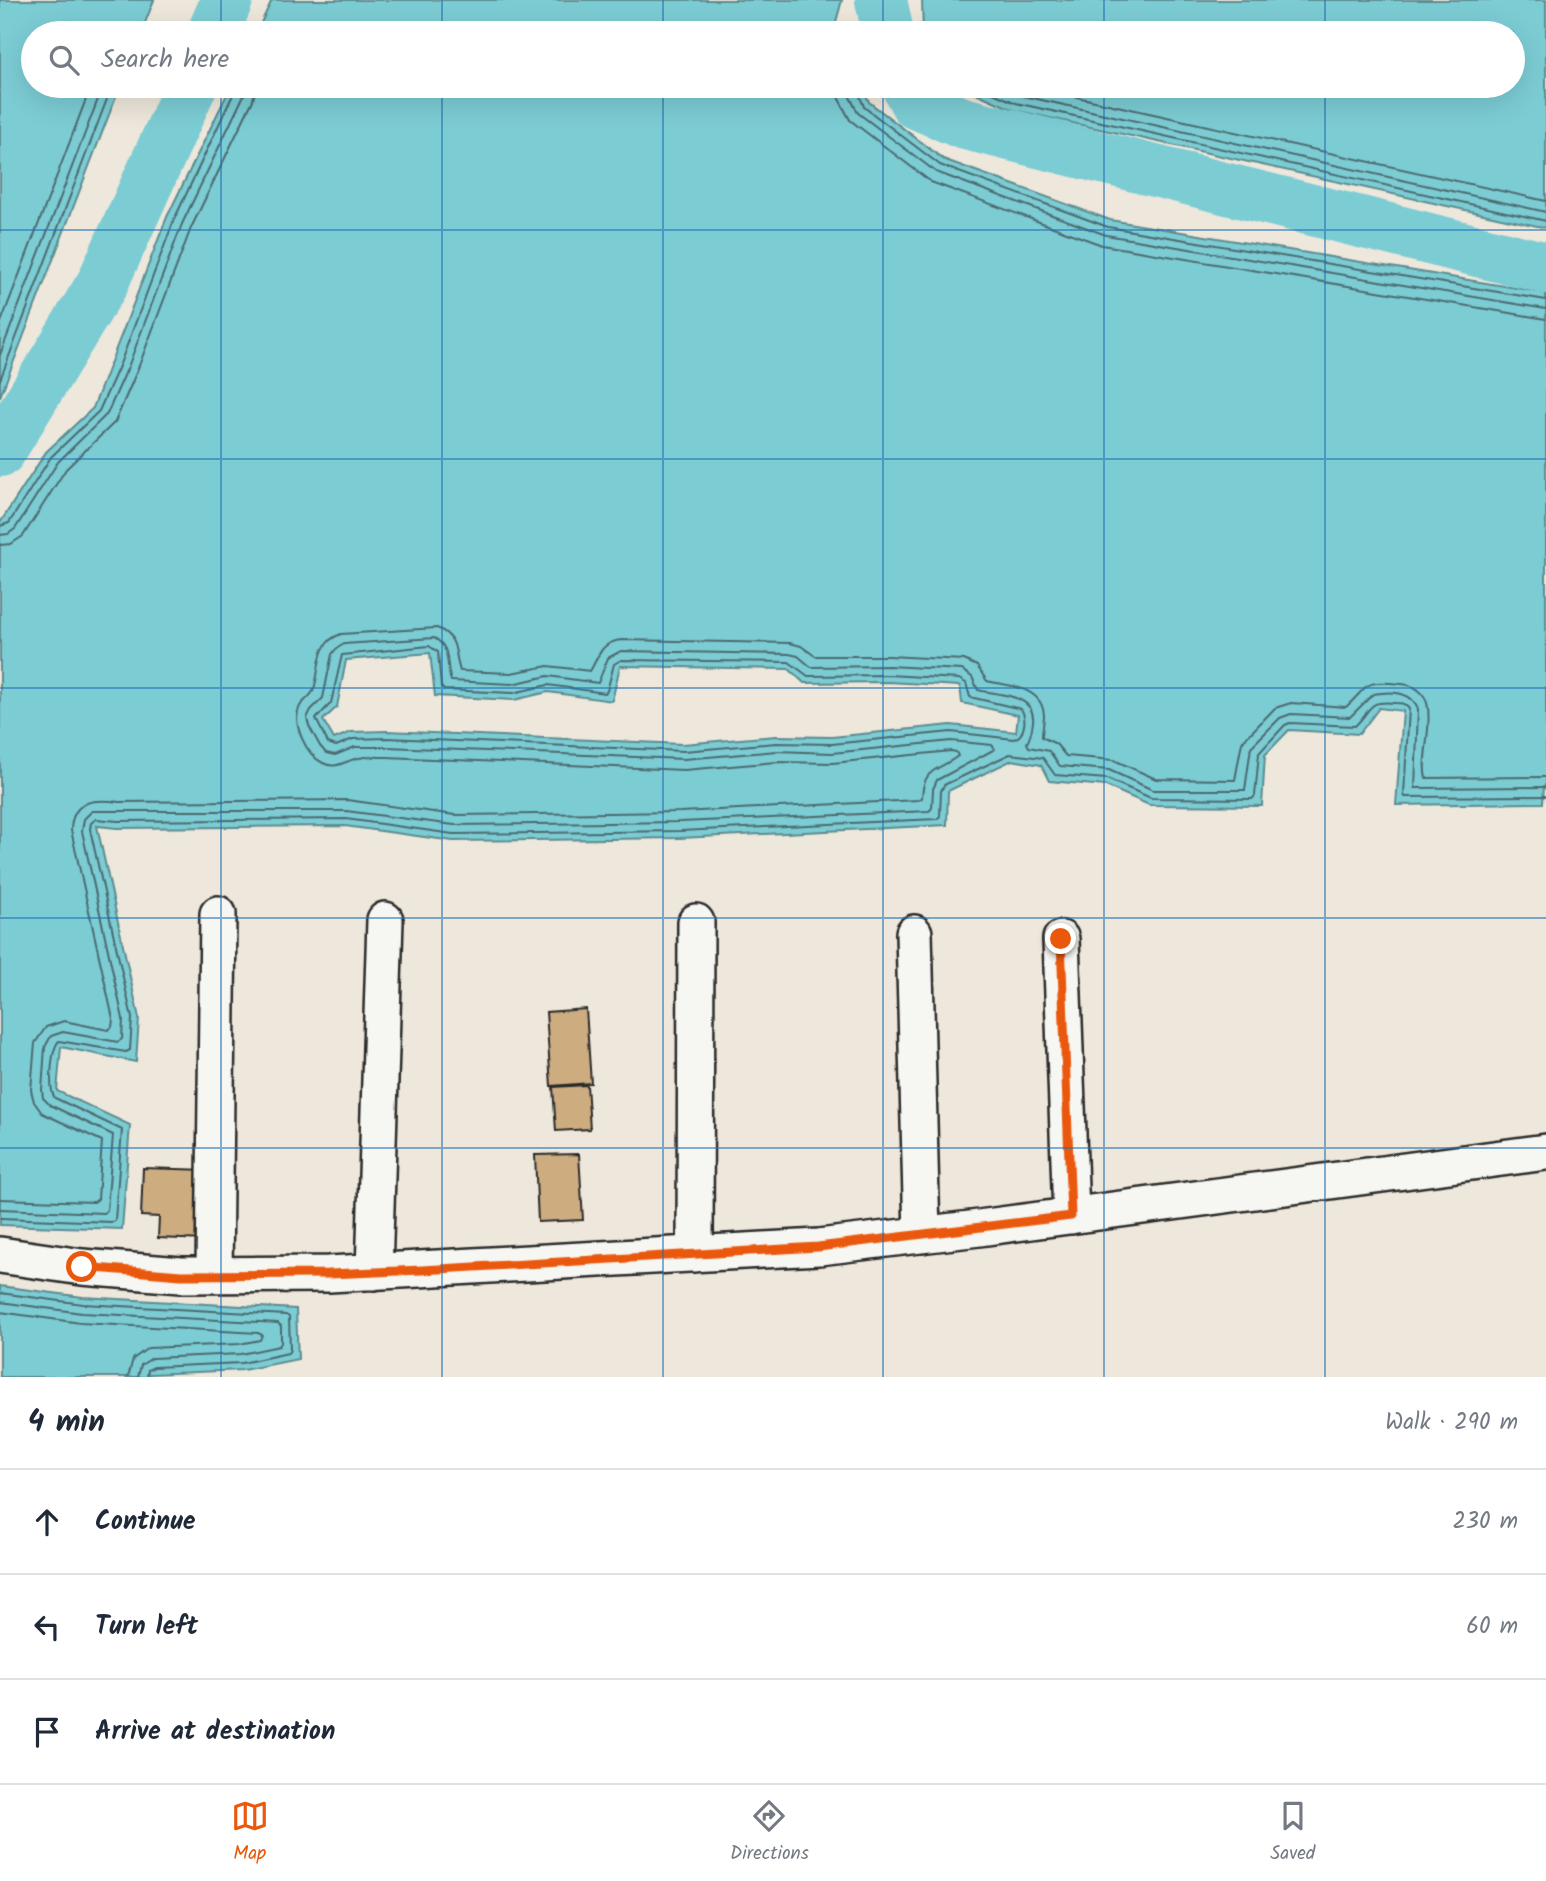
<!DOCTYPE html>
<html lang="en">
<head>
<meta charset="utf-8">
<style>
  :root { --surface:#fff; --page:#f2f2f3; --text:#1f2937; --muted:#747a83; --line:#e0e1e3; --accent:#ea580c }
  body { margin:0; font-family:Kalam,sans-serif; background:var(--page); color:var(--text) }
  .stop { position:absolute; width:21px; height:21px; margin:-16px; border:5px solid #ea580c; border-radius:50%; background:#fff }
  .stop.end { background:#ea580c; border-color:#fff; box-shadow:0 2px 7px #0008 }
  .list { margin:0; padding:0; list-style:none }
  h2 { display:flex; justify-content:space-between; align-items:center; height:91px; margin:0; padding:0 28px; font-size:30px }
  h2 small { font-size:23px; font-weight:400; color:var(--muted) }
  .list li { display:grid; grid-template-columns:46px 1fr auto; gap:21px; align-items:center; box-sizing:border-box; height:105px; padding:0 28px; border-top:2px solid var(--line) }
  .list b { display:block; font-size:26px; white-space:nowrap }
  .list em { font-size:23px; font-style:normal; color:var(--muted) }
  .icon { flex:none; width:38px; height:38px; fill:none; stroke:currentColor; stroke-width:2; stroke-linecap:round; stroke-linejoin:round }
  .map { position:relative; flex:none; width:1546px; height:1377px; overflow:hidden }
  .search { position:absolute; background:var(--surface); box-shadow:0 7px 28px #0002; left:21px; right:21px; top:21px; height:77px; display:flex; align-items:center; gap:18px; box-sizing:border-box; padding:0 24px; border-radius:38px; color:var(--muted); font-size:26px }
  .sheet { height:406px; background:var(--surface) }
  nav { display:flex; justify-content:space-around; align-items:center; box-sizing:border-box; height:98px; border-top:2px solid var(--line); background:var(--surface); font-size:19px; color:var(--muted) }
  nav a { display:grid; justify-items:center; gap:4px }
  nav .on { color:var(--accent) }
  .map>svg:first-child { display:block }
  .water { fill:#7bccd4; stroke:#5b8c90; stroke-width:2; fill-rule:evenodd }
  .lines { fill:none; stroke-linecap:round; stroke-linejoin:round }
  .shore { stroke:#4b6b6f; stroke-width:2 }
  .river { stroke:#7bccd4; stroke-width:52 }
  .building { fill:#cdac80; stroke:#2b2b2b; stroke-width:2 }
  .minor-casing { stroke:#2b2b2b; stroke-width:40 }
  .minor { stroke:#f6f6f2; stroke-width:35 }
  .route { stroke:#ea580c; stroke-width:9 }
  .grid { fill:none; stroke:#1f6fb2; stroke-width:2; stroke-opacity:0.55 }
</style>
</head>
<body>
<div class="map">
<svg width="1546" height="1377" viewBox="0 0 1546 1377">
  <rect width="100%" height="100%" fill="#eee7db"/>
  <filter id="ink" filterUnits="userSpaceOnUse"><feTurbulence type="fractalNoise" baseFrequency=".0143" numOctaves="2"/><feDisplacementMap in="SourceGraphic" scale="14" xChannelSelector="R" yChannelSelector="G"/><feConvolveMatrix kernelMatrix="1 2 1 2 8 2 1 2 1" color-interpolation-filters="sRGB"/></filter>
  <g filter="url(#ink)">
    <!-- water -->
    <path class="water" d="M0 0H154L141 33H33V86H120L0 397Z
      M272 0H842L836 22 841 33H256Z
      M922 0H1546V228L1014 110 960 86H1513V33H923Z
      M231 86H862L869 102 943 159 1110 220 1546 293V785L1544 786 1543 803 1396 805 1403 711 1379 708 1359 734 1289 730 1265 755 1262 806 1149 805 1106 786 1049 781 1041 765 1012 760 948 791 947 825 680 838 453 841 345 826 117 828 97 826 139 1018 136 1062 61 1047 57 1091 130 1125 122 1229 0 1225V523L46 452 93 408 167 217ZM430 653 435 696 514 700 548 692 612 701 620 666 789 669 804 683 888 682 960 686 962 703 1018 715 1016 732 951 725 832 737 776 736 683 744 387 731 351 732 334 739 323 720 337 707 346 660Z
      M0 1286 83 1297 296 1309 298 1359 243 1370 150 1374 149 1377H0Z"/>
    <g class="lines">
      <!-- shore -->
      <path class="shore" d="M837 86 838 97 850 120 931 182 1102 245 1546 319
        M847 86 848 93 858 113 936 172 1106 235 1546 309
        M856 86 864 107 940 165 1108 227 1546 300
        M977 86 1016 103 1546 221
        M999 86 1019 95 1546 212
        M1027 86 1546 201
        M0 325 91 86
        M0 355 103 86
        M0 380 112 86
        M0 526 9 523 51 457 99 411 120 364 174 220 237 86
        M0 535 8 534 15 529 58 462 107 414 128 367 182 224 244 95 246 86
        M0 545 11 544 23 536 66 469 115 422 137 371 191 228 253 100 256 86
        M429 646 438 652 441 687 444 690 513 693 548 685 605 693 607 691 614 664 621 660 789 662 808 676 888 675 959 679 966 683 970 697 1021 709C1027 718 1025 736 1014 739L951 732 832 744 776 743 684 751 387 738 353 739 336 746 328 743 316 719 331 703 342 655Z
        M0 1199 94 1202 98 1199 102 1141 42 1113 34 1102 31 1090 35 1043 46 1027 64 1021 108 1030 112 1027 113 1019 71 830C72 799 95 799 119 802L347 800 455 815 680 812 918 800 922 798C923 767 938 771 958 756L956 752 951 751 833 763 777 762 684 770 387 757C378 757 368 756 359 758 346 760 337 770 323 763 306 755 291 723 300 706 304 700 312 696 314 689 321 668 315 643 341 634L437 628C459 637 454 653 460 671L511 673 548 666 590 671C599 657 599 643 621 640L790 643 801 646 815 656H889L964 660 977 666 987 681C1008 686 1042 686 1044 715 1044 722 1042 730 1042 737L1056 744 1066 756 1114 760 1156 779 1235 780 1242 742 1275 708 1291 703 1346 707C1371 684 1362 680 1402 684 1449 689 1418 750 1426 778L1546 777
        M0 1209 104 1213 107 1210 113 1135 50 1105 43 1098 42 1090 45 1047 51 1036 63 1032 118 1042 122 1039 123 1019 82 831 84 819 92 811H346L454 825 680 822 929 811 932 808 933 789 937 780 995 749 992 745 951 741 832 753 777 751 684 759 387 747H355L335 755 326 753 320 746 309 726 307 718 311 710 323 698 332 654 336 649 344 644 434 638C452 647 445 665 451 681L512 684 548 676 598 683 608 658 621 651 789 654 798 656 811 667 889 666 962 670 972 677 978 690C998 695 1036 694 1033 722 1032 730 1031 736 1027 743L1029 747 1049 751 1060 766 1109 770 1153 790H1245L1251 747 1280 718 1291 714 1350 717 1373 694C1390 691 1412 691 1418 709L1415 788 1546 787
        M0 1218 112 1222 115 1220 122 1130 55 1098C48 1090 51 1049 59 1041L126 1052 130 1050 132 1018 90 829 91 823 96 819 118 821 346 819 453 834 680 831 937 819 940 816 941 791 944 785 1010 754 1043 758 1055 775 1107 779 1151 798 1252 799 1255 796 1259 753 1285 725 1290 723 1355 726C1373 709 1366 700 1395 703 1402 703 1405 703 1409 709L1404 794 1405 797 1546 796
        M0 1293 83 1304 286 1315 289 1317 290 1350 288 1353 242 1363 154 1367 148 1370 147 1377
        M0 1302 82 1313 278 1323 281 1326V1343L279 1346 241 1354 152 1358 141 1365 138 1377
        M0 1312 81 1323 258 1333 262 1335 260 1340 239 1344 148 1348 133 1359 128 1377"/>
      <!-- river -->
      <path class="river" d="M881 0 888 33
        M213 33 227 0
        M907 86 916 103 962 123 1546 268
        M0 451 102 284 191 86"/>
    </g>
    <!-- building -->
    <path class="building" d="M586 1009 591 1083 551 1086 546 1012Z
      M587 1085 590 1129 556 1131 553 1087Z
      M579 1154 583 1220 538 1222 535 1155Z
      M143 1168 208 1170 206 1240 158 1238 159 1217 141 1216Z"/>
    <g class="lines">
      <defs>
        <path id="minor" d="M914 933 922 1235
          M1061 939 1071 1216
          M695 1254 696 922
          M0 1255 82 1267 181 1275 329 1274 819 1247 979 1228 1546 1152
          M374 1272 385 920
          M214 1275 218 914"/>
      </defs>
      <!-- minor casing -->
      <use href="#minor" class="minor-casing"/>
      <!-- minor -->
      <use href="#minor" class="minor"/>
    </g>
  </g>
  <g class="lines" filter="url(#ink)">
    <!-- route -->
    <path class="route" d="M82 1267 181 1275 329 1274 422 1270 818 1247 1071 1216 1061 939"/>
  </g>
  <!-- grid -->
  <path class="grid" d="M221 0V33M442 0V33M663 0V33M883 0V33M1104 0V33M1325 0V33M221 86V1377M442 86V1377M663 86V1377M883 86V1377M1104 86V1377M1325 86V1377M0 230H1546M0 459H1546M0 688H1546M0 918H1546M0 1148H1546"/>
</svg>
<div class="stop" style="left:82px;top:1267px"></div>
<div class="stop end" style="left:1061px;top:939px"></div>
<div class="search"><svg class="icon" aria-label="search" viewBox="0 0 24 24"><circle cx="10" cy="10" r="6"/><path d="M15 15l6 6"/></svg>Search here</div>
</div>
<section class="sheet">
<h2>4 min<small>Walk · 290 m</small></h2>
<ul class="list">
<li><svg class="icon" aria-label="ahead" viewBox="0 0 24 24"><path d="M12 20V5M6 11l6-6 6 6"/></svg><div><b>Continue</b></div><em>230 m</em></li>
<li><svg class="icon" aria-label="left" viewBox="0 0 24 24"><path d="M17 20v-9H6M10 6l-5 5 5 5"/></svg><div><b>Turn left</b></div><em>60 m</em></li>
<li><svg class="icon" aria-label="arrive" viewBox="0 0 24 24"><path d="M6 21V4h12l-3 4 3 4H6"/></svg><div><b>Arrive at destination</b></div></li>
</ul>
</section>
<nav>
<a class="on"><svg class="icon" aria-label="map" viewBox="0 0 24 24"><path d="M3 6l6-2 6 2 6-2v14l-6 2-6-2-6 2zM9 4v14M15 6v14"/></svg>Map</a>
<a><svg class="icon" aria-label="directions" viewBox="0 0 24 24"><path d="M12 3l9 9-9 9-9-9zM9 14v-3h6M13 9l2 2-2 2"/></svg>Directions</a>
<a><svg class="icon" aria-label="saved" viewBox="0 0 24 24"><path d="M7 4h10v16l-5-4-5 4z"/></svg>Saved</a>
</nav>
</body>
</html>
